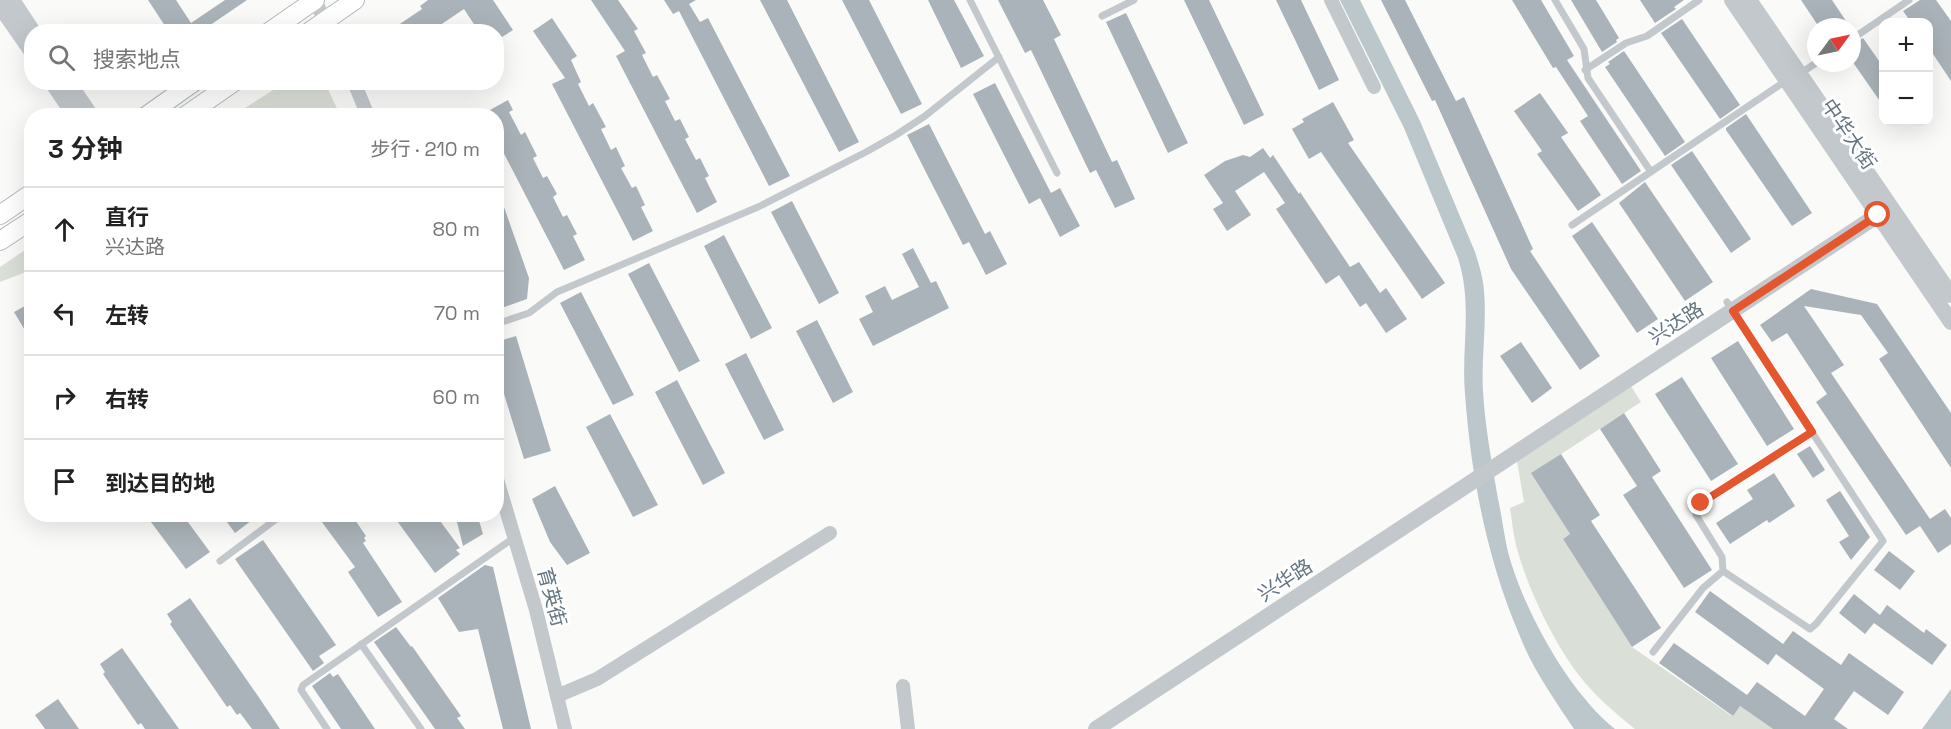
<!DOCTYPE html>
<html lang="zh">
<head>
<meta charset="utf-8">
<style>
  :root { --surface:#fff; --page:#f6f6f6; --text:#222; --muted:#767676; --line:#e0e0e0 }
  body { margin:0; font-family:"Space Grotesk","Noto Sans SC",sans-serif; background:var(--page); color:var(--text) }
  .controls { position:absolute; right:18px; top:18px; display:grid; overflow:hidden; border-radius:12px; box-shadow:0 6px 24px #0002 }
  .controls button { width:54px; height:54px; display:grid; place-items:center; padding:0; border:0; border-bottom:2px solid var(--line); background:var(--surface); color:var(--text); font:30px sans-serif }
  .compass { position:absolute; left:1807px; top:18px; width:54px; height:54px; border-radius:50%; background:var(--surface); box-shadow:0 6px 24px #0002; rotate:57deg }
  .stop { position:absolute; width:18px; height:18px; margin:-14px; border:4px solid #e4572e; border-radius:50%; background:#fff }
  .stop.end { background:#e4572e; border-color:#fff; box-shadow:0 2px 6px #0008 }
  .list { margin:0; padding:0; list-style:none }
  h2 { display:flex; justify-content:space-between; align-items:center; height:78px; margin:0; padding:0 24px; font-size:26px }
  h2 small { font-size:20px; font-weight:400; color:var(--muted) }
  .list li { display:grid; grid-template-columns:39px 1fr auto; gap:18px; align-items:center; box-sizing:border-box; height:84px; padding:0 24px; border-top:2px solid var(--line) }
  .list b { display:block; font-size:22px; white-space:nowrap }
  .list p { margin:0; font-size:20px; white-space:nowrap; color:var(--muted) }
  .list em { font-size:20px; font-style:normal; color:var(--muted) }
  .icon { flex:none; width:33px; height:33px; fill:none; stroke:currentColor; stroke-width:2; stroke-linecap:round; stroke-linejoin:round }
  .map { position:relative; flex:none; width:1951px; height:729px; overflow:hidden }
  .search { position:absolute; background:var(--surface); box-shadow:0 6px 24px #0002; left:24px; top:24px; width:480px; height:66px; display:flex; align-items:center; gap:15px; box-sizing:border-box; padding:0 21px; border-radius:24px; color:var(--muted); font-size:22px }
  .panel { position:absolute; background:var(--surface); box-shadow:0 6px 24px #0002; left:24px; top:108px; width:480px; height:414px; border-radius:24px }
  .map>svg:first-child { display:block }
  .green { fill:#dadfd7 }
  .water { fill:#bbc7cb }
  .building { fill:#aab3b9 }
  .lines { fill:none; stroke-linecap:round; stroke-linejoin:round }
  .secondary-casing { stroke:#b3babf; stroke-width:20 }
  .service { stroke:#c3c8cc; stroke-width:7 }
  .minor { stroke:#c3c8cc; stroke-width:14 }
  .tertiary { stroke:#c3c8cc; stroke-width:16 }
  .secondary { stroke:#fff; stroke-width:18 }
  .route { stroke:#e4572e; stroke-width:8 }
  .labels { text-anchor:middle; stroke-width:6; stroke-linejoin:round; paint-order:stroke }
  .street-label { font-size:20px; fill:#657683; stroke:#fff }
</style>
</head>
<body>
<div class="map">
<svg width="1951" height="729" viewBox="0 0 1951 729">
  <rect width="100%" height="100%" fill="#fafaf8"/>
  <!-- green -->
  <path class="green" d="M286 82 325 83 340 115H234Z
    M31 246V270L0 282V267Z
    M1631 386 1641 402 1532 473 1570 534 1563 539 1632 647 1732 716 1740 706 1773 729H1635C1615 713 1594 695 1578 674 1552 639 1527 587 1516 545 1513 533 1512 520 1510 508L1524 502 1517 461Z"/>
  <!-- water -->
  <path class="water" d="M1340 0H1360L1420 121 1475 252C1479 265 1483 277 1484 291 1487 324 1481 358 1483 391 1485 427 1492 463 1498 499 1502 517 1504 535 1508 552 1523 609 1569 693 1615 729H1574C1554 699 1532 668 1519 634 1487 559 1471 476 1465 394 1461 347 1473 305 1458 258L1404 128Z
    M1951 689V729H1922Z"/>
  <!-- building -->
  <path class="building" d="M148 0H176L191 23 225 0H247L200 32H169Z
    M428 0H493L513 30 502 37 498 32H479L464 9 430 32H388L422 9 420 6Z
    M591 0H618L638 29 634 31 646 53 642 55 653 77 657 75 670 99 665 101 675 121 680 119 689 137 685 139 696 160 700 158 709 176 705 178 717 202 697 213 616 56 625 51Z
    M664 0H696L689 4 700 22 708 18 790 176 769 186 679 11 673 14Z
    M760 0H787L859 142 839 152Z
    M842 0H869L922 104 901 114Z
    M928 0H954L984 56 961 68Z
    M998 0H1043L1061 35 1054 39 1112 162 1117 160 1135 199 1115 208 1096 170 1090 173 1031 50 1025 53Z
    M1184 0H1209L1264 115 1244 125Z
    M1276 0H1301L1339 80 1319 90Z
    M1381 0H1405L1456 101 1464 97 1533 249 1530 251 1600 356 1580 370 1511 269 1435 100 1432 101Z
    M1512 0H1541L1574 56 1567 60 1641 171 1622 184 1580 121 1588 116 1556 67 1553 68Z
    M1571 0H1596L1619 38 1616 40 1617 42 1602 52Z
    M1640 0H1684L1674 7 1676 9 1655 23Z
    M1801 0H1832L1850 27H1819Z
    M1920 0H1936L1951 21V81L1929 48V22H1911L1903 11Z
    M1126 13 1188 143 1168 153 1106 22Z
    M552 18 577 56 571 60 581 82 578 84 589 106 593 103 606 127 601 129 611 150 616 147 625 166 621 168 632 188 636 186 645 205 641 207 653 231 633 241 552 84 565 78 533 31Z
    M1682 19 1740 105 1720 119 1661 33Z
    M1863 38 1884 68V107L1852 61V45Z
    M1624 51 1685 142 1665 156 1605 67 1610 64 1608 62Z
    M995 83 1051 193 1060 188 1080 226 1060 237 1040 198 1029 204 973 94Z
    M1540 93 1568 133 1561 137 1601 195 1578 211 1537 154 1542 151 1514 111Z
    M508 100 513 110 509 112 521 135 525 132 537 156 533 158 543 178 547 176 557 194 553 197 563 217 567 215 577 234 573 236 585 260 564 270 496 138V116H479Z
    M1333 102 1354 140 1348 143 1445 283 1422 299 1321 152 1309 159 1292 129 1304 122 1302 119Z
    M1746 114 1812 213 1792 226 1726 130V128Z
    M929 124 985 234 990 231 1007 264 986 275 969 242 963 245 907 135Z
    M1263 148 1270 158 1273 155 1299 194 1300 192 1350 267 1359 262 1380 293 1386 288 1407 319 1386 333 1366 303 1360 307 1339 275 1326 284 1276 209 1285 203 1264 172 1235 191 1251 215 1227 231 1213 209 1223 203 1204 175 1225 161 1243 155 1250 157Z
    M1692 151 1751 239 1731 253 1671 165Z
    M1645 182 1713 282 1685 301 1619 203Z
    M498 190 529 278 527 299 496 310V191Z
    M792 201 839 293 819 304 771 212Z
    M1592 222 1658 319 1637 333 1572 236Z
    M724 235 772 328 751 339 704 246Z
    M913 248 931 283 936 281 949 308 873 346 859 319 873 312 865 296 885 286 892 300 919 287 902 254Z
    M649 263 700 361 679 372 628 274Z
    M1811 289 1877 304 1951 413V468L1879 359 1888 353 1861 315 1804 306 1844 365 1831 373 1930 519 1945 509 1951 518V544L1938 553 1920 526 1906 535 1816 402 1827 394 1787 333 1772 342 1760 325Z
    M581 292 634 395 613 405 560 303Z
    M32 302V342L14 312Z
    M817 320 853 392 833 403 796 331Z
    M516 336 551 451 524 459 496 368V342Z
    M1738 341 1794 429 1767 446 1711 358Z
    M1521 342 1552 388 1532 403 1500 356Z
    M746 353 784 430 764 440 725 364Z
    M1682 377 1738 464 1711 481 1655 394Z
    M677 380 725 473 703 485 655 392Z
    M1624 413 1661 471 1652 477 1712 570 1684 588 1623 495 1637 486 1600 429Z
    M610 414 658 505 633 517 586 427Z
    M1810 446 1825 470 1813 478 1797 454Z
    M1561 454 1600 515 1591 521 1661 628 1632 647 1563 539 1570 534 1531 473Z
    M1774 473 1795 506 1769 523 1767 520 1730 544 1716 523 1753 499 1747 490Z
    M555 486 590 553 567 565 550 542 532 499Z
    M1840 491 1870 537 1851 560 1839 542 1849 536 1826 500Z
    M145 514H182L210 552 186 569Z
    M221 514H260L235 533Z
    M316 514H351L366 536 364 538 366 541 363 543 402 602 378 617 348 572 355 567Z
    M392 514H435L460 548 456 550 460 554 435 573Z
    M455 514H477L483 534 463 546Z
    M263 540 336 645 319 656 324 663 313 671 235 559Z
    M1889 551 1915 571 1900 590 1874 570Z
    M485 565 493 567 531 729H503L478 629 459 632 438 598Z
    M1710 591 1783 644 1793 631 1841 665 1849 653 1904 692 1888 715 1854 691 1834 719 1848 729H1773L1740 706 1733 716 1659 663 1674 643 1747 695 1757 682 1805 716 1824 689 1776 654 1768 665 1695 612Z
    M1854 594 1880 615 1887 605 1924 633 1926 629 1947 645 1932 665 1874 623 1865 634 1839 613Z
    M190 598 260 699 280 729H252L240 713 237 715 230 705 227 707 194 659 170 624 172 622 167 614Z
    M396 627 411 647 412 646 461 716 457 718 465 729H435L374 642Z
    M122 648 179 729H145L141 723 138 725 127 709 103 674 105 672 100 664Z
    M330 673 333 677 338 674 375 729H341L312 686Z
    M58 699 79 729H45L35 715Z"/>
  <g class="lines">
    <defs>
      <path id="secondary" d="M269 32 315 0
        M309 32 355 0
        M146 116 194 82
        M185 116 234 82
        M0 215 32 193
        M0 241 32 220"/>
    </defs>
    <!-- secondary casing -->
    <use href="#secondary" class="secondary-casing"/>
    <!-- service -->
    <path class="service" d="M970 0 1057 173
      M1555 0 1584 49 1588 78 1651 172
      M1102 16 1134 0
      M1852 39 1909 0
      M1585 70 1626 43 1647 36 1699 0
      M1801 73 1816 63
      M1572 225 1787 80
      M496 324 529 313 557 292 758 207 866 152 896 135 925 116 999 57
      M220 561 283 514
      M1723 571 1810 629 1816 624 1883 541 1727 302
      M1723 571 1722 557 1696 515 1697 509 1701 503 1812 432
      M361 644 421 729
      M1653 652 1703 588 1723 571
      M327 729 301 690 303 685 515 537"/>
    <!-- minor -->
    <path class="minor" d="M315 0 330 32
      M1331 0 1374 87
      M354 82 368 116
      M496 476 536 610 565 729
      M903 686 908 729
      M557 696 597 679 830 533"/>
    <!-- tertiary -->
    <path class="tertiary" d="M12 0 33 32
      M1732 0 1951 322
      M1749 0 1951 295
      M0 6 32 52
      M52 82 75 116
      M68 82 91 116
      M1096 729 1878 215"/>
    <!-- secondary -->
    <use href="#secondary" class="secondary"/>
  </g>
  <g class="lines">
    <!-- route -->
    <path class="route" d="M1701 503 1812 432 1733 311 1878 215"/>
  </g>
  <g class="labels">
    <!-- street labels -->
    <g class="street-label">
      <text transform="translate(1849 134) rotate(56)" y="7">中华大街</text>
      <text transform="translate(1676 323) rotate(-33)" y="7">兴达路</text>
      <text transform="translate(1285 580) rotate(-33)" y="7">兴华路</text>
      <text transform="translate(552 597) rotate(75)" y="7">育英街</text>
    </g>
  </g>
</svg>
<div class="controls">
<button>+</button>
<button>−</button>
</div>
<svg class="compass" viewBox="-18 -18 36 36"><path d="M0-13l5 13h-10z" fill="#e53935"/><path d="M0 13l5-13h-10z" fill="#767676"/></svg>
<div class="stop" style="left:1878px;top:215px"></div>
<div class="stop end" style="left:1701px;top:503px"></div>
<div class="search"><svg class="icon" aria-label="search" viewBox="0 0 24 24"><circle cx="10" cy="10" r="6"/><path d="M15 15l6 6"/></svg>搜索地点</div>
<section class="panel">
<h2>3 分钟<small>步行 · 210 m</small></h2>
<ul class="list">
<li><svg class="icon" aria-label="ahead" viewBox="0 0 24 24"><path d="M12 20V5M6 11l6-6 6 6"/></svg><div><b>直行</b><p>兴达路</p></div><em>80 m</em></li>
<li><svg class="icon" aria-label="left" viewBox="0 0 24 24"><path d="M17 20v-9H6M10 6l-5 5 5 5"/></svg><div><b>左转</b></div><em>70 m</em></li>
<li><svg class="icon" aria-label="right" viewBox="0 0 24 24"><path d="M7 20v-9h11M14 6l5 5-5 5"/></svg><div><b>右转</b></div><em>60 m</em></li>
<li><svg class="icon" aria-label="arrive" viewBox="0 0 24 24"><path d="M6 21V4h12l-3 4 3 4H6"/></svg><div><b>到达目的地</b></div></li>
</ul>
</section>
</div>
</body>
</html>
